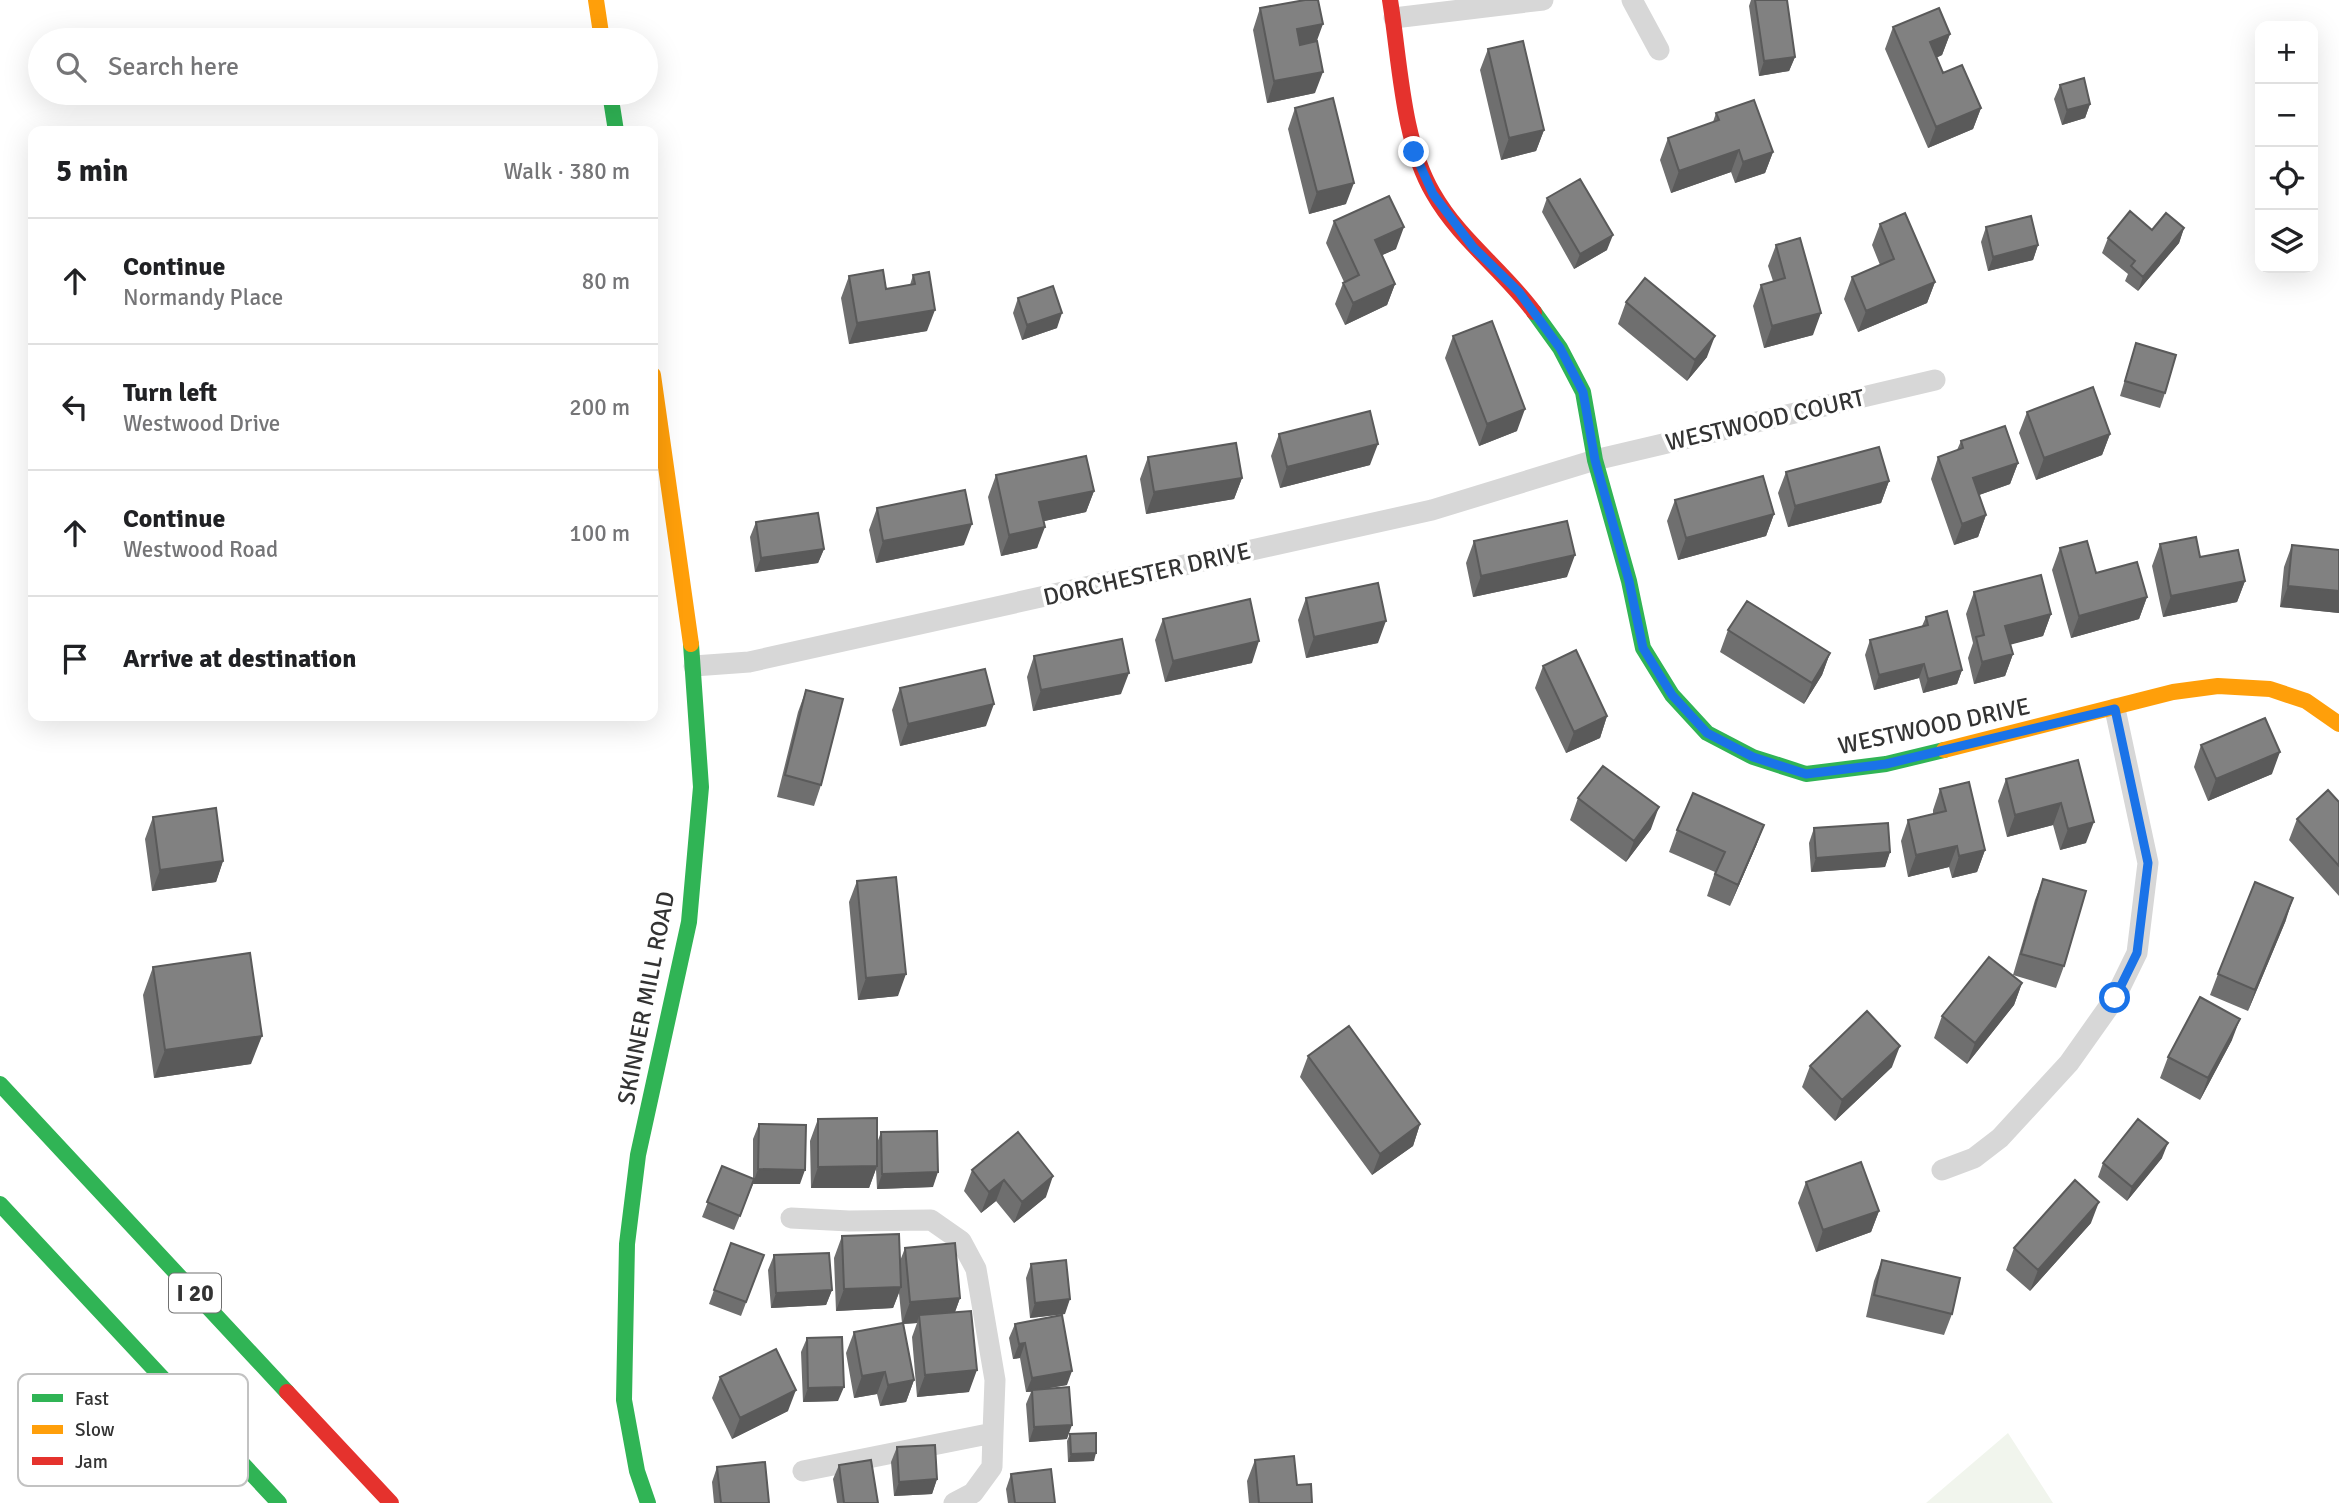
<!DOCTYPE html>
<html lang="en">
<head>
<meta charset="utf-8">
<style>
  :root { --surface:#fff; --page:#f6f6f6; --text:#202124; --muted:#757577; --line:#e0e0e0 }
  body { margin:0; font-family:Signika,sans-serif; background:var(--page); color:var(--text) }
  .controls { position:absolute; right:21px; top:21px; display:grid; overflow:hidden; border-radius:14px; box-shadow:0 7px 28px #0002 }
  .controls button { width:63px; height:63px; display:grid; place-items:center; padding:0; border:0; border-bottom:2px solid var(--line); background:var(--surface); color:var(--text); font:35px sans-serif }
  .stop { position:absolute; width:21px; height:21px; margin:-16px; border:5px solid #1a73e8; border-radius:50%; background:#fff }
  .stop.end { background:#1a73e8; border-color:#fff; box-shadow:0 2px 7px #0008 }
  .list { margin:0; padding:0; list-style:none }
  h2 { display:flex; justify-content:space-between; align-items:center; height:91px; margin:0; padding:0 28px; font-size:30px }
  h2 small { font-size:23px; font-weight:400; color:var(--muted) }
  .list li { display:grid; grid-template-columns:46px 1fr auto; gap:21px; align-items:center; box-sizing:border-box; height:126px; padding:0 28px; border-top:2px solid var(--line) }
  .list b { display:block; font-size:26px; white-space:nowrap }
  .list p { margin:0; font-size:23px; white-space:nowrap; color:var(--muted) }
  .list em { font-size:23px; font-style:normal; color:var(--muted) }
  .icon { flex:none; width:38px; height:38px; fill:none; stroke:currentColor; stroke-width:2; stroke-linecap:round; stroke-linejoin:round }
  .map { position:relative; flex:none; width:2339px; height:1503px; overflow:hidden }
  .search { position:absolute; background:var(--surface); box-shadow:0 7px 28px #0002; left:28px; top:28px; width:630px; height:77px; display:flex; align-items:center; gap:18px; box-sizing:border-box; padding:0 24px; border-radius:38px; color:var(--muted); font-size:26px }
  .panel { position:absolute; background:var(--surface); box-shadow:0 7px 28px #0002; left:28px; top:126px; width:630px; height:595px; border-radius:14px }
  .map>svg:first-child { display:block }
  .green { fill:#f1f5ed }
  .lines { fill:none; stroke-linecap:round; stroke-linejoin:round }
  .street { stroke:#d7d7d7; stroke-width:21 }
  .fast { stroke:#30b455; stroke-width:16 }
  .slow { stroke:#ff9f0a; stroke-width:16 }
  .jam { stroke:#e5322d; stroke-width:16 }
  .wall { fill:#6f6f6f }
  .shaded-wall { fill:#5a5a5a }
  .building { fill:#818181; stroke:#5a5a5a; stroke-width:2 }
  .route { stroke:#1a73e8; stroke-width:9 }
  .labels { text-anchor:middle; stroke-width:7; stroke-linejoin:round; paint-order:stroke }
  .shield { fill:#fff; stroke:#707070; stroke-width:2 }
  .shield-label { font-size:23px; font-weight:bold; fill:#333 }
  .street-label { font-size:24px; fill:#333; stroke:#fff }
  .key { fill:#fff; stroke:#c2c2c2; stroke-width:2 }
  .key-label { font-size:19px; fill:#333 }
</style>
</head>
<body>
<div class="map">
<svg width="2339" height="1503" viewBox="0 0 2339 1503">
  <rect width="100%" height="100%" fill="#fff"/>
  <!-- green -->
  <path class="green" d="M2008 1433 2053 1503H1926Z"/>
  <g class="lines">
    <!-- street -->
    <path class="street" d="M1632 0 1659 50
      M1394 18 1543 0
      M694 666 749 662 1432 510 1595 460 1935 380
      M1942 1170 1974 1158 2000 1138 2069 1063 2115 998 2137 953 2148 863 2115 709
      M791 1218 849 1221 931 1220 961 1241 976 1269 995 1380 993 1433 992 1467 973 1493 954 1503
      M803 1471 993 1433"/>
    <!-- fast -->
    <path class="fast" d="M610 93 616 131
      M1534 312 1560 348 1583 392 1595 460 1629 581 1643 648 1672 695 1707 733 1753 757 1806 774 1886 764 1944 750
      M0 1084 287 1392
      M0 1204 279 1503
      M648 1503 637 1471 624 1400 627 1244 638 1155 689 922 701 787 691 644"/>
    <!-- slow -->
    <path class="slow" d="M596 0 602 40
      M653 375 691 644
      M1944 750 2173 692 2218 686 2270 689 2306 701 2339 724"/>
    <!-- jam -->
    <path class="jam" d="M1390 0C1400 61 1402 140 1433 193 1459 239 1503 270 1534 312
      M287 1392 391 1503"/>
  </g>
  <!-- wall -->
  <path class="wall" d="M1751 0H1787L1795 57 1789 71 1759 76 1749 6Z
    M1260 8 1317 41 1315 93 1267 103 1253 30Z
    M1893 27 1950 34 1942 55 1936 58 1943 73 1981 108 1973 129 1928 148 1885 49Z
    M1488 49 1544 130 1536 151 1501 160 1480 70Z
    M2060 85 2090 104 2085 118 2062 125 2054 99Z
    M1295 108 1346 204 1309 214 1288 129Z
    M1716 113 1773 152 1765 173 1735 183 1731 172 1671 193 1660 160 1668 138 1713 122Z
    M1547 198 1607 250 1574 269 1542 212Z
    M1334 221 1396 249 1382 255 1395 284 1387 305 1345 325 1335 304 1343 283 1344 282 1326 243Z
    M1880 224 1935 282 1927 303 1858 332 1844 299 1852 277 1880 265 1872 245Z
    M1986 227 2038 245 2033 260 1988 271 1981 242Z
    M2184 228 2179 243 2138 291 2125 281 2128 274 2102 253 2108 238 2152 230Z
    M1776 245 1813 335 1764 348 1753 306 1761 285 1773 281 1768 266Z
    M913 275 927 331 849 344 841 298 849 276 886 289 910 285Z
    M1018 298 1057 328 1022 340 1013 313Z
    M1626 302 1707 357 1687 381 1618 324Z
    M1453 336 1517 431 1479 446 1445 358Z
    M2136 343 2165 393 2160 408 2120 396Z
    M2027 412 2110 434 2102 455 2036 480 2019 433Z
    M1279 434 1370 465 1280 488 1271 456Z
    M1961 441 2018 463 2010 484 1979 495 1986 515 1978 537 1954 545 1931 479 1938 457 1957 450Z
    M1148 457 1242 478 1234 499 1146 514 1140 479Z
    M1786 472 1889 481 1881 503 1788 527 1778 493Z
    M996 475 1094 491 1086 512 1044 521 1037 548 1001 556 988 497Z
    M1675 500 1774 514 1766 536 1678 560 1667 521Z
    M877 508 964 545 876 563 869 530Z
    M756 522 824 549 818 563 755 572 750 537Z
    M1474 541 1567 577 1473 597 1466 563Z
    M2160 544 2200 557 2245 581 2237 602 2163 617 2152 566Z
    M2292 545 2339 550V613L2280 607 2284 567Z
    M2060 548 2096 573 2147 597 2139 619 2071 638 2052 570Z
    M1974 592 2051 614 2043 636 2010 644 2013 654 2005 676 1974 684 1968 658 1973 643 1966 614Z
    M1306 598 1378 643 1306 658 1298 620Z
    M1926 617 1962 670 1957 684 1923 693 1919 678 1874 690 1865 655 1870 640 1922 626Z
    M1163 619 1252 663 1165 682 1155 640Z
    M1728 630 1830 653 1822 675 1804 704 1720 652Z
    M1034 656 1121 694 1033 711 1027 677Z
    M1543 666 1607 716 1600 738 1566 753 1535 688Z
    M900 688 986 726 900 746 892 710Z
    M806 690 821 785 814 806 777 797 798 712Z
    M2201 745 2272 774 2208 801 2194 767Z
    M2078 760 2086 843 2060 850 2053 825 2007 837 1998 801 2006 779Z
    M1940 789 1985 850 1977 872 1952 878 1949 867 1908 877 1901 841 1908 820 1933 814V810Z
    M1578 798 1651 829 1626 862 1570 820Z
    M2339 802V896L2289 840 2297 819Z
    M153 817 223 861 216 882 152 891 145 839Z
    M1764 825 1756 846 1730 906 1707 896 1715 872 1669 852 1677 830Z
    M1814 828 1890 852 1885 867 1811 872 1809 843Z
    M2043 879 2064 966 2056 988 2013 975 2035 900Z
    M857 881 898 996 858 1000 849 902Z
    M2286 920 2248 1011 2210 995 2218 974Z
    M153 967 251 1064 154 1078 143 995Z
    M2022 983 2014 1005 1967 1064 1934 1038 1942 1016Z
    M2232 1040 2200 1100 2160 1078 2168 1057Z
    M1308 1056 1420 1124 1413 1146 1372 1175 1300 1077Z
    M1810 1066 1892 1067 1835 1121 1802 1087Z
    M818 1119 877 1143 881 1132 933 1187 877 1189 876 1169 869 1188H811L810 1141Z
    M759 1124 800 1184H753L734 1230 702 1217 722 1166 753 1179V1139Z
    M1018 1132 1046 1197 1014 1223 996 1201 981 1213 964 1191 972 1170Z
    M2162 1158 2127 1201 2098 1177 2103 1163Z
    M1806 1182 1879 1211 1871 1232 1816 1252 1798 1203Z
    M2091 1223 2030 1291 2006 1270 2014 1248Z
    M842 1236 900 1261 905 1248 960 1298 955 1312 969 1392 917 1397 912 1337 917 1323 903 1324 914 1380 906 1402 880 1406 877 1394 854 1398 846 1353 854 1332 902 1323 899 1293 893 1308 836 1311 834 1258Z
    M731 1243 764 1255 741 1316 709 1304Z
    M774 1255 832 1290 826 1305 771 1308 768 1270Z
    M1882 1260 1952 1314 1944 1335 1866 1317 1874 1281Z
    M1031 1264 1065 1314 1030 1318 1026 1278Z
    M1015 1324 1067 1385 1049 1388 1067 1439 1029 1442 1026 1404 1031 1392H1026L1020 1358 1013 1359 1009 1338Z
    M807 1338 838 1401 803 1402 801 1352Z
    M720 1377 788 1411 732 1439 712 1398Z
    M1070 1434 1094 1461 1068 1462 1067 1441Z
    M897 1447 937 1479 932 1494 894 1496 891 1462Z
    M1255 1460 1297 1485 1312 1503H1249L1247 1481Z
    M839 1465 878 1503H837L833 1479Z
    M717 1467 769 1503H714L712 1482Z
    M1011 1474 1055 1503H1008L1006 1489Z"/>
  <!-- shaded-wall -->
  <path class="shaded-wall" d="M1323 24 1315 46 1289 50 1297 29Z
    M1950 34 1942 55 1922 64 1930 42Z
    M1795 57 1789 71 1759 76 1764 61Z
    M1323 72 1315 93 1267 103 1274 81Z
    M2090 104 2085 118 2062 125 2067 110Z
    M1981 108 1973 129 1928 148 1936 127Z
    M1544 130 1536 151 1501 160 1509 138Z
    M1739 150 1731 172 1671 193 1679 171Z
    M1773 152 1765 173 1735 183 1743 162Z
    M1354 183 1346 204 1309 214 1317 192Z
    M1404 227 1396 249 1367 262 1375 240Z
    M2184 228 2179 243 2138 291 2143 277Z
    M1613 235 1607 250 1574 269 1580 254Z
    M2038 245 2033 260 1988 271 1993 257Z
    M1935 282 1927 303 1858 332 1866 311Z
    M1395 284 1387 305 1345 325 1353 303Z
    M935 310 927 331 849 344 857 323Z
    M1062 313 1057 328 1022 340 1027 325Z
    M1821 313 1813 335 1764 348 1772 326Z
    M1715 336 1707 357 1687 381 1695 360Z
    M1525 409 1517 431 1479 446 1487 424Z
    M2110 434 2102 455 2036 480 2044 458Z
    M1378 444 1370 465 1280 488 1287 467Z
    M2018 463 2010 484 1965 500 1973 478Z
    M1242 478 1234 499 1146 514 1154 492Z
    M1889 481 1881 503 1788 527 1795 506Z
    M1094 491 1086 512 1031 524 1039 502Z
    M1774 514 1766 536 1678 560 1686 538Z
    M1986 515 1978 537 1954 545 1962 524Z
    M972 524 964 545 876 563 883 541Z
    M1045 527 1037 548 1001 556 1009 535Z
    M824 549 818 563 755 572 761 558Z
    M1575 555 1567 577 1473 597 1481 576Z
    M2245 581 2237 602 2163 617 2171 596Z
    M2288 586 2339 591V613L2280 607Z
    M2147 597 2139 619 2071 638 2079 616Z
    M2051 614 2043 636 1998 648 2005 626Z
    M1386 621 1378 643 1306 658 1314 637Z
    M1259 641 1252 663 1165 682 1173 661Z
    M1830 653 1822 675 1804 704 1812 683Z
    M2013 654 2005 676 1974 684 1982 662Z
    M1924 664 1919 678 1874 690 1879 675Z
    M1962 670 1957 684 1923 693 1928 679Z
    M1129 673 1121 694 1033 711 1041 690Z
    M994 704 986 726 900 746 908 724Z
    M1607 716 1600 738 1566 753 1574 732Z
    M2280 752 2272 774 2208 801 2216 779Z
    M2061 803 2053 825 2007 837 2015 815Z
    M1659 807 1651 829 1626 862 1634 841Z
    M2094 822 2086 843 2060 850 2068 829Z
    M1764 825 1756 846 1730 906 1738 885Z
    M1957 846 1949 867 1908 877 1916 855Z
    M1985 850 1977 872 1952 878 1959 856Z
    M1890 852 1885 867 1811 872 1816 858Z
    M223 861 216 882 152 891 160 870Z
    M2293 898 2286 920 2248 1011 2255 990Z
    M906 974 898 996 858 1000 866 978Z
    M2022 983 2014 1005 1967 1064 1975 1043Z
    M2240 1019 2232 1040 2200 1100 2208 1078Z
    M262 1036 251 1064 154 1078 165 1050Z
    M1900 1046 1892 1067 1835 1121 1842 1100Z
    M1420 1124 1413 1146 1372 1175 1380 1154Z
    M2168 1143 2162 1158 2127 1201 2132 1187Z
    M877 1166 869 1188H811L818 1167Z
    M758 1169 805 1170 800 1184H753Z
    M938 1172 933 1187 877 1189 882 1174Z
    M1053 1176 1046 1197 1014 1223 1022 1202Z
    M1004 1180 996 1201 981 1213 989 1192Z
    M2099 1202 2091 1223 2030 1291 2038 1270Z
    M1879 1211 1871 1232 1816 1252 1823 1230Z
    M901 1287 893 1308 836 1311 844 1289Z
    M832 1290 826 1305 771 1308 776 1293Z
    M960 1298 952 1320 919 1315 917 1323 902 1324 910 1302Z
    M1070 1299 1065 1314 1030 1318 1035 1303Z
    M1025 1343 1020 1358 1013 1359 1019 1344Z
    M977 1370 969 1392 917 1397 925 1375Z
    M1072 1371 1067 1385 1026 1392 1032 1378Z
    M885 1372 877 1394 854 1398 862 1376Z
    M914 1380 906 1402 880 1406 888 1385Z
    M844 1387 838 1401 803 1402 808 1388Z
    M796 1390 788 1411 732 1439 740 1418Z
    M1072 1425 1067 1439 1029 1442 1034 1427Z
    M1096 1453 1094 1461 1068 1462 1071 1454Z
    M937 1479 932 1494 894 1496 899 1482Z"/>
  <!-- building -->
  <path class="building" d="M1305 0H1318L1323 24 1297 29 1300 45 1317 41 1323 72 1274 81 1260 8Z
    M1755 0H1787L1795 57 1764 61Z
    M1939 8 1950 34 1930 42 1943 73 1962 65 1981 108 1936 127 1893 27Z
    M1523 41 1544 130 1509 138 1488 49Z
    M2084 78 2090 104 2067 110 2060 85Z
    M1333 98 1354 183 1317 192 1295 108Z
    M1754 100 1773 152 1743 162 1739 150 1679 171 1668 138 1719 120 1716 113Z
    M1580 179 1613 235 1580 254 1547 198Z
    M1389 196 1404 227 1375 240 1395 284 1353 303 1343 283 1359 275 1334 221Z
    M2130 211 2152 230 2166 213 2184 228 2143 277 2131 266 2135 261 2108 238Z
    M1905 213 1935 282 1866 311 1852 277 1894 259 1880 224Z
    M2031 216 2038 245 1993 257 1986 227Z
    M1800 238 1821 313 1772 326 1761 285 1785 278 1776 245Z
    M883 270 886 289 915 284 913 275 929 272 935 310 857 323 849 276Z
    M1645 278 1715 336 1695 360 1626 302Z
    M1053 286 1062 313 1027 325 1018 298Z
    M1492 321 1525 409 1487 424 1453 336Z
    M2136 343 2176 355 2165 393 2125 381Z
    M2093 387 2110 434 2044 458 2027 412Z
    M1370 411 1378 444 1287 467 1279 434Z
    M2005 426 2018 463 1973 478 1986 515 1962 524 1938 457 1963 448 1961 441Z
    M1236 443 1242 478 1154 492 1148 457Z
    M1879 447 1889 481 1795 506 1786 472Z
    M1086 456 1094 491 1039 502 1045 527 1009 535 996 475Z
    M1763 476 1774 514 1686 538 1675 500Z
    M965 490 972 524 883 541 877 508Z
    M818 513 824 549 761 558 756 522Z
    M1567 521 1575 555 1481 576 1474 541Z
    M2196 537 2200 557 2238 550 2245 581 2171 596 2160 544Z
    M2087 541 2096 573 2137 562 2147 597 2079 616 2060 548Z
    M2292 545 2339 550V591L2288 586Z
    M2041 575 2051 614 2005 626 2013 654 1982 662 1976 637 1984 635 1974 592Z
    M1378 583 1386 621 1314 637 1306 598Z
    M1250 599 1259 641 1173 661 1163 619Z
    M1747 601 1830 653 1812 683 1728 630Z
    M1947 611 1962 670 1928 679 1924 664 1879 675 1870 640 1928 625 1926 617Z
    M1122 639 1129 673 1041 690 1034 656Z
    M1576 650 1607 716 1574 732 1543 666Z
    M985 669 994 704 908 724 900 688Z
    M806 690 843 699 821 785 785 775Z
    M2265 718 2280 752 2216 779 2201 745Z
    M2078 760 2094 822 2068 829 2061 803 2015 815 2006 779Z
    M1603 766 1659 807 1634 841 1578 798Z
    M1969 782 1985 850 1959 856 1957 846 1916 855 1908 820 1946 811 1940 789Z
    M2328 790 2339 802V866L2297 819Z
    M1693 793 1764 825 1738 885 1715 874 1725 852 1677 830Z
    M216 808 223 861 160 870 153 817Z
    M1888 823 1890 852 1816 858 1814 828Z
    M896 877 906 974 866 978 857 881Z
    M2043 879 2086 891 2064 966 2021 954Z
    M2255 882 2293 898 2255 990 2218 974Z
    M250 953 262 1036 165 1050 153 967Z
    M1989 957 2022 983 1975 1043 1942 1016Z
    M2200 997 2240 1019 2208 1078 2168 1057Z
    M1867 1011 1900 1046 1842 1100 1810 1066Z
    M1349 1026 1420 1124 1380 1154 1308 1056Z
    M877 1118V1166L818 1167V1119Z
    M2138 1119 2168 1143 2132 1187 2103 1163Z
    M759 1124 806 1125 805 1170 758 1169Z
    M937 1131 938 1172 882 1174 881 1132Z
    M1018 1132 1053 1176 1022 1202 1004 1180 989 1192 972 1170Z
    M1861 1162 1879 1211 1823 1230 1806 1182Z
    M722 1166 754 1179 740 1216 707 1202Z
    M2075 1180 2099 1202 2038 1270 2014 1248Z
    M899 1234 901 1287 844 1289 842 1236Z
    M731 1243 764 1255 746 1302 714 1290Z
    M955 1243 960 1298 910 1302 905 1248Z
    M829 1253 832 1290 776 1293 774 1255Z
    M1066 1260 1070 1299 1035 1303 1031 1264Z
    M1882 1260 1960 1278 1952 1314 1874 1295Z
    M971 1311 977 1370 925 1375 919 1315Z
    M1062 1315 1072 1371 1032 1378 1025 1343 1019 1344 1015 1324Z
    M903 1323 914 1380 888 1385 885 1372 862 1376 854 1332Z
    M842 1337 844 1387 808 1388 807 1338Z
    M776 1349 796 1390 740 1418 720 1377Z
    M1069 1387 1072 1425 1034 1427 1032 1390Z
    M1096 1433V1453L1071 1454 1070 1434Z
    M935 1445 937 1479 899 1482 897 1447Z
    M1294 1456 1297 1485 1311 1484 1312 1503H1259L1255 1460Z
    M871 1460 878 1503H844L839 1465Z
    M765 1462 769 1503H721L717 1467Z
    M1051 1469 1055 1503H1015L1011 1474Z"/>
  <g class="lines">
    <!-- route -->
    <path class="route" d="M1414 152 1433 194 1473 247 1519 292 1560 348 1583 392 1595 460 1629 581 1643 648 1672 695 1707 733 1753 757 1806 774 1886 764 2115 709 2148 863 2137 953 2115 998"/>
  </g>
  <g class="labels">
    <!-- shield labels -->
    <rect class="shield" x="169" y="1273.5" width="52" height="39" rx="5"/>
    <g class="shield-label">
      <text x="195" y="1301">I 20</text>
    </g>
    <!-- street labels -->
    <g class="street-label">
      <text transform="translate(1765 420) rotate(-13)" y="8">WESTWOOD COURT</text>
      <text transform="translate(1147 574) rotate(-13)" y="8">DORCHESTER DRIVE</text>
      <text transform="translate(1934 726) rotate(-12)" y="8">WESTWOOD DRIVE</text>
      <text transform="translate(646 998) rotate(-79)" y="8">SKINNER MILL ROAD</text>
    </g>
  </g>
  <!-- legend -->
  <rect x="18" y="1374" width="230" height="112" rx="10" class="key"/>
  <rect x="32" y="1394" width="31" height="8" fill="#30b455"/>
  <rect x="32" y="1425" width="31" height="9" fill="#ff9f0a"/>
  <rect x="32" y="1457" width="31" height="8" fill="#e5322d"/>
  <g class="key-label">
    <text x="75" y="1405">Fast</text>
    <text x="75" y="1436">Slow</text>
    <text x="75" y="1468">Jam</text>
  </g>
</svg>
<div class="controls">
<button>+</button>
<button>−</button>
<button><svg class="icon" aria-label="locate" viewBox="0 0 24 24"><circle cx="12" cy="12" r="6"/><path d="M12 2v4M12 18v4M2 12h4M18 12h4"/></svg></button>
<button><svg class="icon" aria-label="layers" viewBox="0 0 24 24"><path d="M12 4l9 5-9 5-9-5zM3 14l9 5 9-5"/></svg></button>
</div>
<div class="stop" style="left:2115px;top:998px"></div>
<div class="stop end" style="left:1414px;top:152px"></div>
<div class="search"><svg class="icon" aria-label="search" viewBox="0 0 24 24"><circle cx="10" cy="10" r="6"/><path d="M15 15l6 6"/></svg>Search here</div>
<section class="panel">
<h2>5 min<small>Walk · 380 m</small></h2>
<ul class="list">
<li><svg class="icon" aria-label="ahead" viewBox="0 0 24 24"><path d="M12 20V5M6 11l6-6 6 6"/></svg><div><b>Continue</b><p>Normandy Place</p></div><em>80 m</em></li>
<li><svg class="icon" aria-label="left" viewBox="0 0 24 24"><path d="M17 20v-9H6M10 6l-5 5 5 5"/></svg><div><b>Turn left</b><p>Westwood Drive</p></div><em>200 m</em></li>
<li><svg class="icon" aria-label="ahead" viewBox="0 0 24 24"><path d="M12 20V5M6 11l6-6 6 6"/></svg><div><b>Continue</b><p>Westwood Road</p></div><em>100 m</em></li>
<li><svg class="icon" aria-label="arrive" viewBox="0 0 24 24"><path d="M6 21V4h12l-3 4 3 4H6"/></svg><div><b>Arrive at destination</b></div></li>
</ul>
</section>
</div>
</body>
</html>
